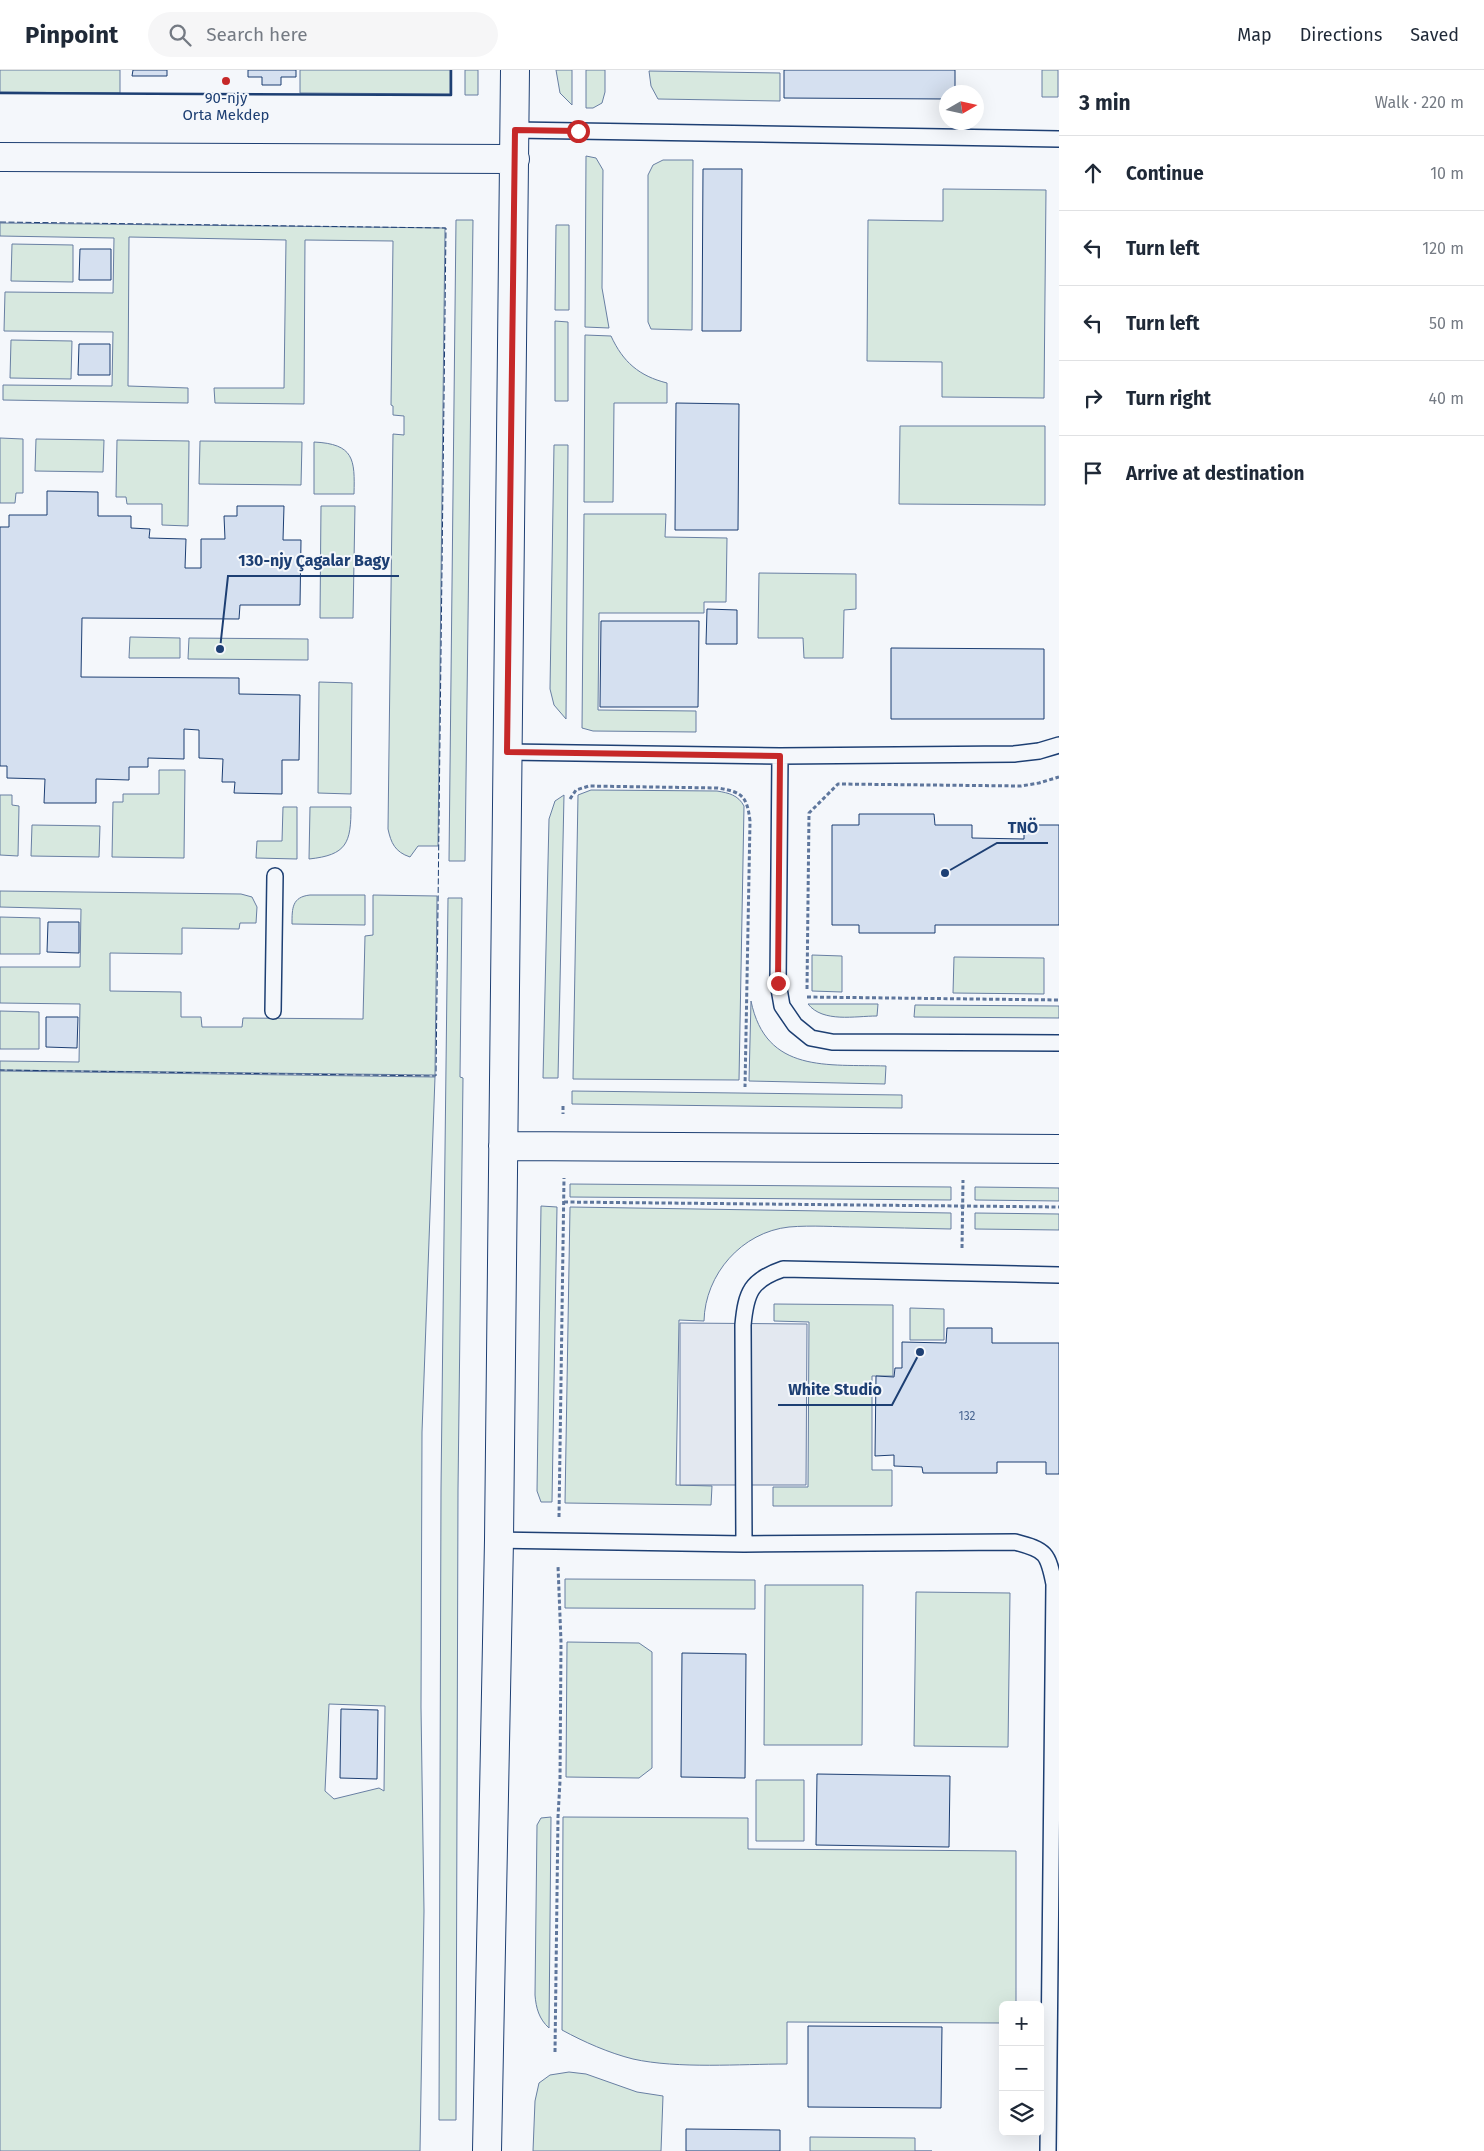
<!DOCTYPE html>
<html lang="en">
<head>
<meta charset="utf-8">
<style>
  :root { --surface:#fff; --page:#f6f6f7; --text:#1f2937; --muted:#747a83; --line:#e0e1e3 }
  body { margin:0; font-family:"Fira Sans",sans-serif; background:var(--page); color:var(--text) }
  .controls { position:absolute; right:15px; bottom:15px; display:grid; overflow:hidden; border-radius:8px; box-shadow:0 5px 20px #0002 }
  .controls button { width:45px; height:45px; display:grid; place-items:center; padding:0; border:0; border-bottom:1px solid var(--line); background:var(--surface); color:var(--text); font:25px sans-serif }
  .compass { position:absolute; left:939px; top:15px; width:45px; height:45px; border-radius:50%; background:var(--surface); box-shadow:0 5px 20px #0002; rotate:81deg }
  .stop { position:absolute; width:15px; height:15px; margin:-11px; border:4px solid #c62828; border-radius:50%; background:#fff }
  .stop.end { background:#c62828; border-color:#fff; box-shadow:0 1px 5px #0008 }
  .list { margin:0; padding:0; list-style:none }
  h2 { display:flex; justify-content:space-between; align-items:center; height:65px; margin:0; padding:0 20px; font-size:21px }
  h2 small { font-size:16px; font-weight:400; color:var(--muted) }
  .list li { display:grid; grid-template-columns:32px 1fr auto; gap:15px; align-items:center; box-sizing:border-box; height:75px; padding:0 20px; border-top:1px solid var(--line) }
  .list b { display:block; font-size:19px; white-space:nowrap }
  .list em { font-size:16px; font-style:normal; color:var(--muted) }
  .icon { flex:none; width:28px; height:28px; fill:none; stroke:currentColor; stroke-width:2; stroke-linecap:round; stroke-linejoin:round }
  .map { position:relative; flex:none; width:1059px; height:2081px; overflow:hidden }
  header { display:flex; align-items:center; gap:30px; box-sizing:border-box; height:70px; padding:0 25px; background:var(--surface); border-bottom:1px solid var(--line) }
  header strong { font-size:24px }
  nav { display:flex; gap:28px; margin-inline-start:auto; font-size:18px }
  .search { width:350px; height:45px; background:var(--page); display:flex; align-items:center; gap:12px; box-sizing:border-box; padding:0 18px; border-radius:28px; color:var(--muted); font-size:19px }
  main { display:flex }
  aside { flex:1; background:var(--surface) }
  .map>svg:first-child { display:block }
  .green { fill:#d7e8df; stroke:#687fa3; fill-rule:evenodd }
  .parking { fill:#e3e8f0; stroke:#687fa3 }
  .building { fill:#d5e0f0; stroke:#1d3f73 }
  .lines { fill:none; stroke-linecap:round; stroke-linejoin:round }
  .lane-casing { stroke:#1d3f73; stroke-width:18 }
  .street-casing { stroke:#1d3f73; stroke-width:30 }
  .path { stroke:#5e769c; stroke-width:3; stroke-dasharray:4 2.5; stroke-linecap:butt }
  .lane { stroke:#f4f7fb; stroke-width:15 }
  .street { stroke:#f4f7fb; stroke-width:28 }
  .fence { stroke:#1d3f73; stroke-width:1; stroke-dasharray:6 2.5; stroke-linecap:butt }
  .wall { stroke:#1d3f73; stroke-width:2.5 }
  .route { stroke:#c62828; stroke-width:6 }
  .poi-dot { fill:#c62828; stroke:#f4f7fb; stroke-width:2 }
  .labels { text-anchor:middle; stroke-width:4; stroke-linejoin:round; paint-order:stroke }
  .number-label { font-size:12px; fill:#4b6792 }
  .poi-label { font-size:15px; fill:#1d3f73; stroke:#f4f7fb }
  .leader { fill:none; stroke:#1d3f73; stroke-width:2 }
  .callout-dot { fill:#1d3f73; stroke:#f4f7fb; stroke-width:2 }
  .callout-label { font-size:16px; text-anchor:middle; font-weight:bold; fill:#1d3f73; stroke:#f4f7fb; stroke-width:4; stroke-linejoin:round; paint-order:stroke }
</style>
</head>
<body>
<header>
<strong>Pinpoint</strong>
<div class="search"><svg class="icon" aria-label="search" viewBox="0 0 24 24"><circle cx="10" cy="10" r="6"/><path d="M15 15l6 6"/></svg>Search here</div>
<nav><a>Map</a><a>Directions</a><a>Saved</a></nav>
</header>
<main>
<div class="map">
<svg width="1059" height="2081" viewBox="0 0 1059 2081">
  <rect width="100%" height="100%" fill="#f4f7fb"/>
  <!-- green -->
  <path class="green" d="M0 0H120V23L0 22Z
    M300 0H450V24L300 23Z
    M465 0H478V25H465Z
    M556 0H572V35L560 23Z
    M586 0H605V22L602 33 593 38H586Z
    M1042 0H1058V27H1042Z
    M649 1 780 3V31L658 29 651 16Z
    M586 86 596 88 603 100 602 218 609 258 585 257Z
    M663 90H693L692 260 651 259 648 252V105L653 95Z
    M943 119 1046 120 1044 328 942 327V292L867 291 868 150 943 151Z
    M456 150H473L465 791H449Z
    M0 153 445 158 438 776H418L410 787C395 782 391 773 388 759L393 364 404 365V346L393 345V336L391 335 393 171 305 170 304 334 215 333 214 318H284L286 170 129 167 128 316 188 318V333L3 330V315L112 316 113 262 4 261 5 222 113 223 114 168 0 166Z
    M556 155H569V240H555Z
    M12 174 73 175V212L11 211Z
    M555 251 568 252V331H555Z
    M585 265 611 266C623 292 639 306 667 313V333H614L613 432H584Z
    M11 270 72 271 71 309 10 308Z
    M900 356H1045V435L899 434Z
    M0 368 23 369V423H16L15 433H0Z
    M36 369 104 370 103 402 35 401Z
    M117 370 189 371 188 456 162 455V434H127L126 427H116Z
    M200 371 302 372 301 415 199 414Z
    M314 372C354 374 355 389 354 424H314Z
    M554 375H568L566 649 554 635 550 619Z
    M321 436H355L353 548H320Z
    M584 444H666L665 467 727 468 726 532H704V543H599L598 640 696 641V662L593 661 582 658Z
    M759 503 856 504V539L844 540 843 588H804L803 568H758Z
    M130 567 180 568V588H129Z
    M189 568 308 569V590L188 589Z
    M319 612 352 613 351 724 318 723Z
    M159 700H185L184 788 112 787 113 732H123V724H159Z
    M591 720 717 721C729 723 738 725 744 736L739 1010 573 1009 578 725Z
    M0 725H12V735L19 736 18 786 0 785Z
    M564 725 558 1008H543L549 749 555 731Z
    M283 737H297V789L256 788 257 771H282Z
    M310 737H351C351 773 347 785 309 789Z
    M32 755 100 756 99 787 31 786Z
    M0 821 241 824 252 827 257 837 256 853H240L239 859 182 858V884L110 883V921L181 922V947H201L202 957H242L243 948 363 949 365 866 373 865V825L437 826 435 1005 0 1000V991L79 992 80 934 0 933V897H80L81 839 0 837Z
    M310 825H365V855L292 854C292 838 292 827 310 825Z
    M448 828H462L460 1007 463 1008 458 1419 456 2050H439L441 1419Z
    M0 847 40 848V884H0Z
    M812 885 842 886V922L812 921Z
    M954 887 1044 888V924L953 923Z
    M751 931C766 1004 828 994 886 996L885 1014 749 1011Z
    M808 934H878L877 946C855 946 823 953 808 934Z
    M915 935 1059 936V948L914 947Z
    M0 941 39 942V979H0Z
    M0 1001 435 1007 422 1362 421 1637 424 1841 420 2081H0ZM329 1634 385 1636 384 1721 379 1718 334 1729 325 1721Z
    M572 1021 902 1025V1038L572 1034Z
    M570 1114 951 1117V1130L570 1127Z
    M975 1117 1059 1118V1131L975 1130Z
    M541 1136 557 1137 552 1432H541L537 1421Z
    M570 1137 951 1143V1159C920 1158 889 1158 858 1157 836 1157 812 1155 789 1157 742 1162 705 1204 704 1251L679 1250 676 1415 712 1416 711 1435 565 1433Z
    M975 1143 1059 1144V1160L975 1159Z
    M774 1234 893 1235V1306H872V1400H892V1436H773V1417H808L809 1252 774 1251Z
    M910 1238 944 1239V1270H910Z
    M565 1509 755 1510V1539L565 1538Z
    M765 1515H863L862 1675H764Z
    M916 1522 1010 1523 1008 1677 914 1676Z
    M567 1572 639 1573 652 1582V1698L639 1708 566 1707Z
    M756 1710H804V1771H756Z
    M551 1747 549 1958C539 1949 536 1938 535 1925L537 1755 541 1748Z
    M563 1747 748 1748V1779L1016 1781V1935H1003V1953L787 1952V1994C740 1994 678 1999 633 1989 609 1983 584 1972 562 1960Z
    M569 2002 586 2004 637 2022 663 2026 661 2081H533L535 2031 539 2013 550 2005Z
    M810 2067 915 2068V2081H932H810Z"/>
  <!-- parking -->
  <path class="parking" d="M680 1253 807 1254 806 1415H680Z"/>
  <!-- building -->
  <path class="building" d="M133 0H167V6H132Z
    M248 0H296V7H281V15H262V7H248Z
    M784 0H955V22H946V29L784 28Z
    M703 99H742L741 261H702Z
    M80 179H111V210H79Z
    M79 274H110V305H78Z
    M676 333 739 334 738 460H675Z
    M47 421 98 422V446H131V458L150 459 149 468 186 469 185 498H201V469H225L224 446H237V436H284L283 470H301L300 535H240L239 549 82 548 81 607 239 608V624L300 625 299 690H282V724L234 723 235 712H222L223 689 199 688V660L184 659V689L148 688V697H129V710L96 709V733H44L45 709 7 708V696H0V457H9V445H47Z
    M707 539 737 540V574H706Z
    M601 551H699L698 637H600Z
    M891 578 1044 579V649H891Z
    M859 744H934L935 755H972V768L1024 769V755H1059V855H935V863H859V855H832V755H859Z
    M48 852H79V883L47 882Z
    M46 947H78L77 978 46 977Z
    M947 1258H992V1273H1059V1404H1046V1392H997V1403H923L922 1397 894 1396V1385L875 1386 876 1306 894 1307 895 1298H902V1272L946 1273Z
    M682 1583 746 1584 745 1708 681 1707Z
    M341 1639 378 1640 377 1709 340 1708Z
    M817 1704 950 1706 949 1777 816 1775Z
    M808 1956 942 1957 941 2038 808 2037Z
    M686 2059 780 2060V2081H686Z"/>
  <g class="lines">
    <defs>
      <path id="lane" d="M515 60 1059 69
        M507 682 780 686 1014 684 1039 681 1059 675
        M780 686 778 913 782 936 795 955 811 968 832 972 1059 973
        M273 941 275 806
        M499 1470 744 1474 1015 1472C1046 1480 1048 1483 1054 1514L1048 2081
        M744 1474 743 1255C746 1222 751 1210 783 1199L1059 1205"/>
      <path id="street" d="M0 87 515 89
        M503 1076 1059 1079
        M487 2081 499 1470 515 0"/>
    </defs>
    <!-- lane casing -->
    <use href="#lane" class="lane-casing"/>
    <!-- street casing -->
    <use href="#street" class="street-casing"/>
    <!-- path -->
    <path class="path" d="M570 729 576 720 589 716 718 718C742 722 747 726 750 751L745 1017
      M807 919 809 743 838 714 1021 716 1039 713 1059 707
      M807 927 1059 930
      M563 1036V1044
      M564 1132 1059 1137
      M962 1178 963 1110
      M559 1447 564 1108
      M555 1982 558 1747 560 1711 561 1572 558 1496"/>
    <!-- lane -->
    <use href="#lane" class="lane"/>
    <!-- street -->
    <use href="#street" class="street"/>
    <!-- fence -->
    <path class="fence" d="M0 152 446 158 436 1006 0 1000"/>
    <!-- wall -->
    <path class="wall" d="M0 23 451 25V0"/>
  </g>
  <g class="lines">
    <!-- route -->
    <path class="route" d="M578 61 515 60 507 682 780 686 778 913"/>
  </g>
  <!-- markers -->
  <circle class="poi-dot" cx="226" cy="11" r="5"/>
  <g class="labels">
    <!-- number labels -->
    <g class="number-label">
      <text x="967" y="1350">132</text>
    </g>
    <!-- poi labels -->
    <g class="poi-label">
      <text x="226" y="33">90-njy<tspan x="226" dy="17">Orta Mekdep</tspan></text>
    </g>
  </g>
  <!-- callouts -->
  <path class="leader" d="M220 579L228 506H399M945 803L997 773H1048M920 1282L892 1335H778"/>
  <g class="callout-dot">
    <circle cx="220" cy="579" r="5"/>
    <circle cx="945" cy="803" r="5"/>
    <circle cx="920" cy="1282" r="5"/>
  </g>
  <g class="callout-label">
    <text x="314" y="496">130-njy Çagalar Bagy</text>
    <text x="1023" y="763">TNÖ</text>
    <text x="835" y="1325">White Studio</text>
  </g>
</svg>
<div class="controls">
<button>+</button>
<button>−</button>
<button><svg class="icon" aria-label="layers" viewBox="0 0 24 24"><path d="M12 4l9 5-9 5-9-5zM3 14l9 5 9-5"/></svg></button>
</div>
<svg class="compass" viewBox="-18 -18 36 36"><path d="M0-13l5 13h-10z" fill="#e53935"/><path d="M0 13l5-13h-10z" fill="#747a83"/></svg>
<div class="stop" style="left:578px;top:61px"></div>
<div class="stop end" style="left:778px;top:913px"></div>
</div>
<aside>
<h2>3 min<small>Walk · 220 m</small></h2>
<ul class="list">
<li><svg class="icon" aria-label="ahead" viewBox="0 0 24 24"><path d="M12 20V5M6 11l6-6 6 6"/></svg><div><b>Continue</b></div><em>10 m</em></li>
<li><svg class="icon" aria-label="left" viewBox="0 0 24 24"><path d="M17 20v-9H6M10 6l-5 5 5 5"/></svg><div><b>Turn left</b></div><em>120 m</em></li>
<li><svg class="icon" aria-label="left" viewBox="0 0 24 24"><path d="M17 20v-9H6M10 6l-5 5 5 5"/></svg><div><b>Turn left</b></div><em>50 m</em></li>
<li><svg class="icon" aria-label="right" viewBox="0 0 24 24"><path d="M7 20v-9h11M14 6l5 5-5 5"/></svg><div><b>Turn right</b></div><em>40 m</em></li>
<li><svg class="icon" aria-label="arrive" viewBox="0 0 24 24"><path d="M6 21V4h12l-3 4 3 4H6"/></svg><div><b>Arrive at destination</b></div></li>
</ul>
</aside>
</main>
</body>
</html>
